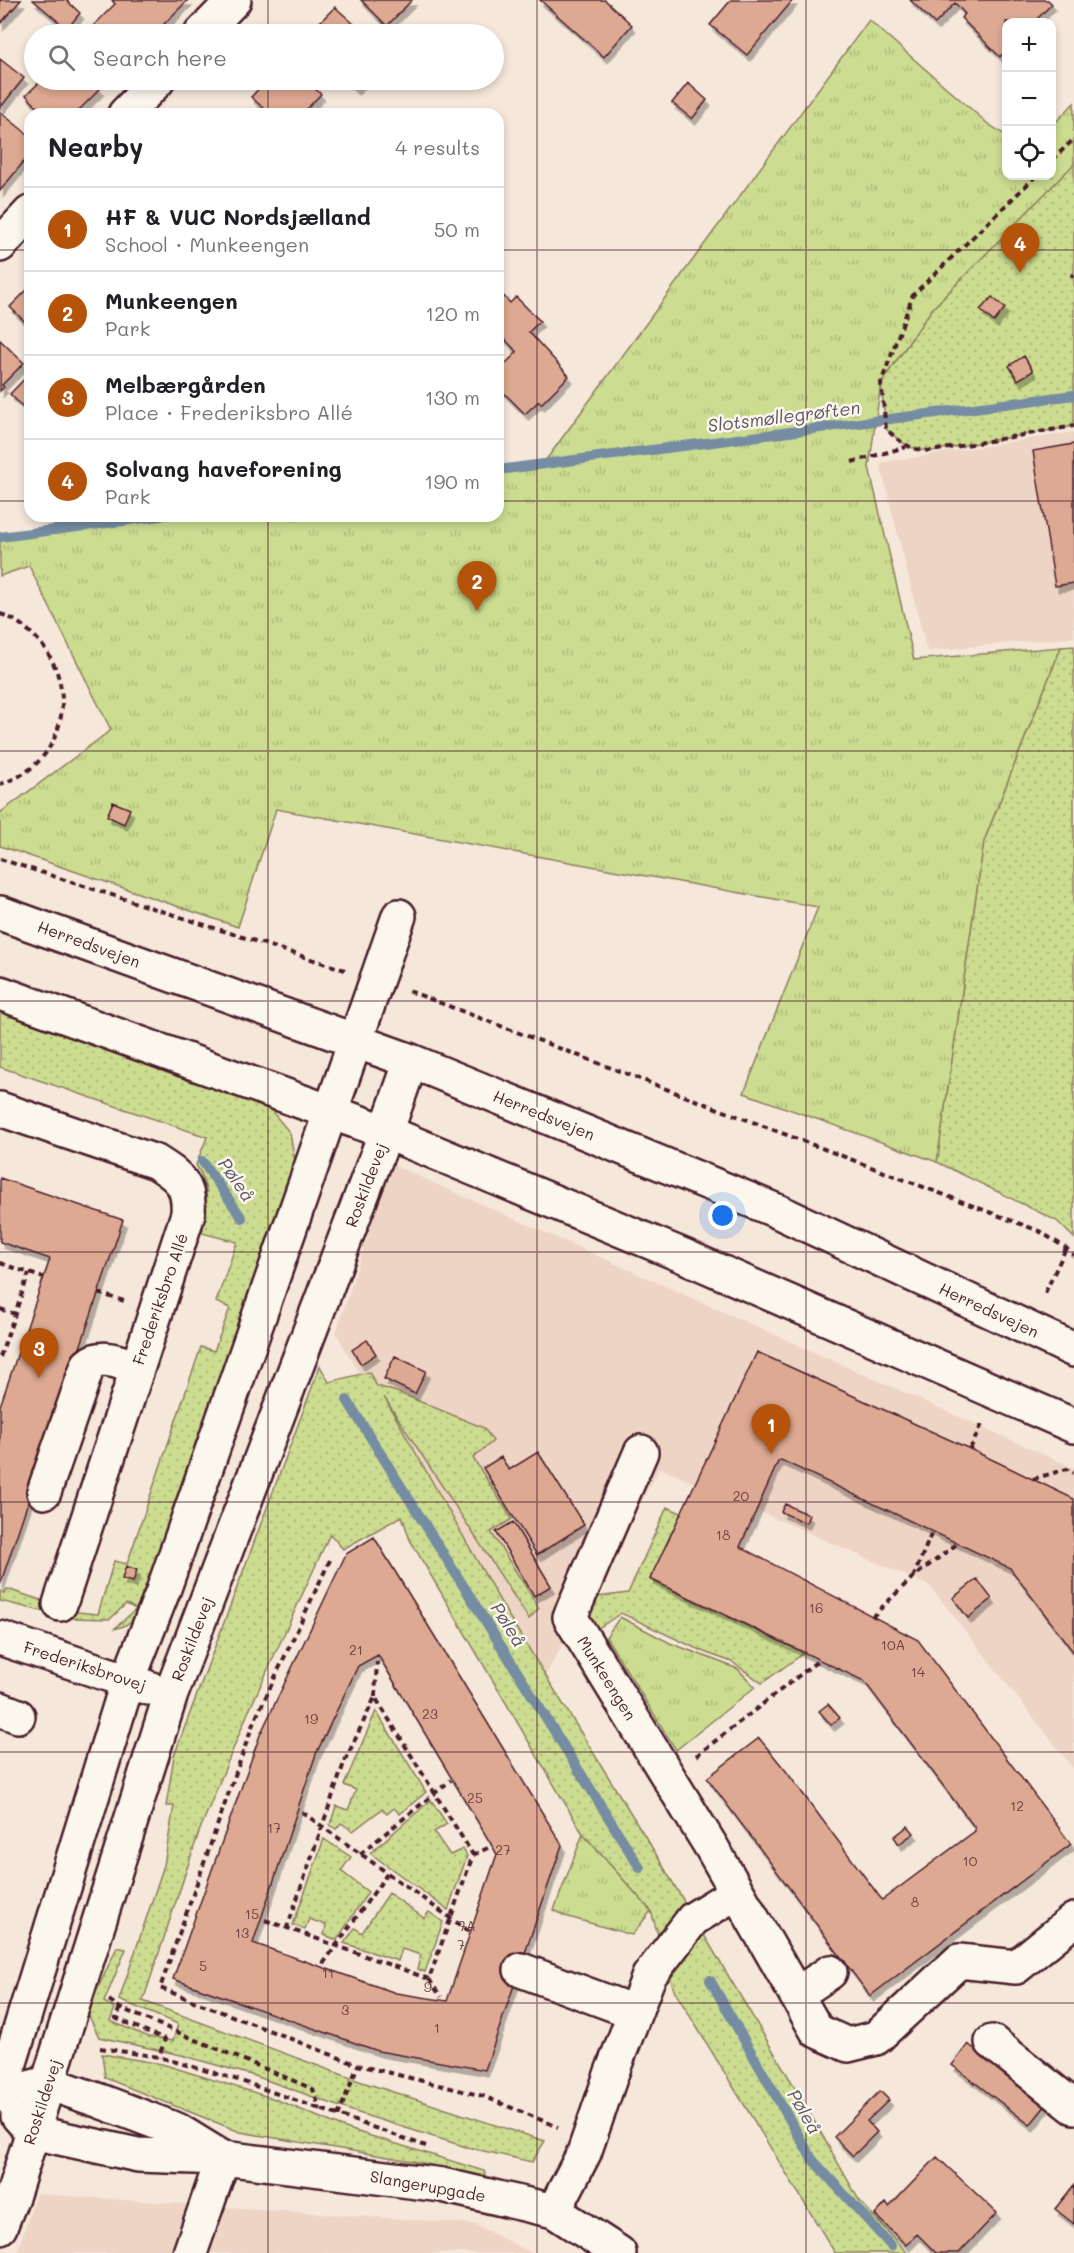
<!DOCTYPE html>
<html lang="en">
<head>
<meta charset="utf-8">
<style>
  :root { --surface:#fff; --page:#f2f2f2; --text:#202124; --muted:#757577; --line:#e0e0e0; --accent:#b45309 }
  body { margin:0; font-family:Mali,sans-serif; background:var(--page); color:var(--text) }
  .controls { position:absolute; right:18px; top:18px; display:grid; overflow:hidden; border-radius:12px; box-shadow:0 3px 9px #0003 }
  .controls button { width:54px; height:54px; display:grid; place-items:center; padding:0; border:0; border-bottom:2px solid var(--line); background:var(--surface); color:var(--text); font:30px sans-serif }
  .you { position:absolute; left:723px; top:1216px; width:21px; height:21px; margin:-15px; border:4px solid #fff; border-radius:50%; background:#1a73e8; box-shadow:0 0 0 9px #1a73e833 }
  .badge { display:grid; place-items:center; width:39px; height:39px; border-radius:50%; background:var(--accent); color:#fff; font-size:20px; font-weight:700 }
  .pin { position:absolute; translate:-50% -50px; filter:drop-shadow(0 2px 3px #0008) }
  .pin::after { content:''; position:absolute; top:32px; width:21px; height:18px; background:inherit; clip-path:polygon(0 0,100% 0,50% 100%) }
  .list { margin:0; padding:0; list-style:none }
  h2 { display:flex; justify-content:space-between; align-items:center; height:78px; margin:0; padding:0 24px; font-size:26px }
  h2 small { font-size:20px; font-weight:400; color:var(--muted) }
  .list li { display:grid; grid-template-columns:39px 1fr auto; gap:18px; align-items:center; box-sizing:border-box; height:84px; padding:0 24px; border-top:2px solid var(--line) }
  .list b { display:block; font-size:22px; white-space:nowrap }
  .list p { margin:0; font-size:20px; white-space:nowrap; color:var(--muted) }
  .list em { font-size:20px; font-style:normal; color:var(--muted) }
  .icon { flex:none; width:33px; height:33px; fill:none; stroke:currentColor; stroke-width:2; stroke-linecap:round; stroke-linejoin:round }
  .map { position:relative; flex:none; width:1074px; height:2253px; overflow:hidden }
  .search { position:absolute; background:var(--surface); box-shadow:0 3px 9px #0003; left:24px; top:24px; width:480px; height:66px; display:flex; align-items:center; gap:15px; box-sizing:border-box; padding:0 21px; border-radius:33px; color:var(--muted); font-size:22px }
  .panel { position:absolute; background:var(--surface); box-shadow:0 3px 9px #0003; left:24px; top:108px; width:480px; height:414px; border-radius:18px }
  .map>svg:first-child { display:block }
  .built { fill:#eed4c4 }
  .grass { fill:url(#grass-dots); stroke:#8b7e5e; stroke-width:1.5 }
  .park { fill:url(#park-tufts); stroke:#8b7e5e; stroke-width:1.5 }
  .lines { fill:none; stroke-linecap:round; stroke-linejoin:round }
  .stream { stroke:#748ca2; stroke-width:10 }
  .building { fill:#dda992; stroke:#4a1f2b; stroke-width:1.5; fill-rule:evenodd; filter:url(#shadow) }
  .minor-casing { stroke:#4a1f2b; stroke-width:38 }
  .path { stroke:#4a1f2b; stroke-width:4; stroke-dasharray:6 4.5; stroke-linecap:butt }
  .minor { stroke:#fbf7ec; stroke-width:33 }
  .grid { fill:none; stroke:#4a1f2b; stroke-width:1.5; stroke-opacity:0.55 }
  .labels { text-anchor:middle; stroke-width:5; stroke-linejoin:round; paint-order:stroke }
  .number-label { font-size:14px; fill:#6f4245 }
  .street-label { font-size:16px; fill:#4a1f2b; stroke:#fbf7ec }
  .water-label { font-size:18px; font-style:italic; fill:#5f5566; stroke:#fbf7ec }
</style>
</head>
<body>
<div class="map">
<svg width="1074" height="2253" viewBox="0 0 1074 2253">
  <defs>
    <pattern id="grass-dots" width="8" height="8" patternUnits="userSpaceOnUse" patternTransform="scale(1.5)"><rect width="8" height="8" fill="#ccdc90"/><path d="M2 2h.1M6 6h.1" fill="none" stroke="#b1bc7c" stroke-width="1.8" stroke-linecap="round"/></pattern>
    <pattern id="park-tufts" width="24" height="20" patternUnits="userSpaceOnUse" patternTransform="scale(1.5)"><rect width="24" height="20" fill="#ccdc90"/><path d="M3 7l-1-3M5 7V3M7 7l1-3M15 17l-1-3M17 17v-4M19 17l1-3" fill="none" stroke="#b1bc7c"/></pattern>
    <filter id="shadow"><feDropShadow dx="3.5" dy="6" stdDeviation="0" flood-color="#0004"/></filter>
  </defs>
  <rect width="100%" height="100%" fill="#f5e7da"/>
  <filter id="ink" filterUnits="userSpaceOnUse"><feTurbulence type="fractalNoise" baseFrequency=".0167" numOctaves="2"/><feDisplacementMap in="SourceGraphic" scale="12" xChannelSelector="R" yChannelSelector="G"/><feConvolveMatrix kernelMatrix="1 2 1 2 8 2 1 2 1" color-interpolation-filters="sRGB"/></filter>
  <g filter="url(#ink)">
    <!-- built -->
    <path class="built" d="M1074 432V637L927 651 880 463Z
      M391 1164 1074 1468V1769L930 1586 660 1468 540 1685 336 1333Z
      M36 2194 473 2224 532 2253H17Z"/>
    <!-- grass -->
    <path class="grass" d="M1074 161V426L932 451C909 450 903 444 886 429L881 383 932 309Z
      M1074 646V1238L1057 1221 937 1162 984 841 1061 647Z
      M0 1011 247 1094 270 1109 290 1133 296 1167 143 1613 124 1626 114 1629 136 1609 126 1604 110 1619 70 1618 0 1601V1591L4 1593 7 1589 77 1612 98 1614 114 1561 127 1564 201 1347 214 1351 230 1308 216 1302 237 1242 202 1233C207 1207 211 1188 196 1165L207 1137 0 1067Z
      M320 1366 329 1382 369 1372 377 1386 397 1392 484 1428 493 1441 473 1458 512 1519 491 1532 539 1608 529 1619 384 1397 508 1615 648 1841 800 2096 859 2200 907 2253H835L674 1990 651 1911 583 1834 410 1540 402 1516 343 1549 330 1534 247 1715 199 1832 143 2001 359 2081 545 2141 532 2162 466 2147 352 2111 255 2076 181 2055 99 2037 87 2012 117 1947 126 1949 104 2002 115 2008 110 2021 149 2037 173 2041 178 2024 119 2000 164 1865 174 1806H166L174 1756Z
      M667 1507 681 1513 650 1580 804 1653 762 1683 732 1662 704 1652 621 1613 594 1631 588 1606 590 1598 628 1593Z
      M376 1711 426 1792 400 1814 394 1808 387 1814 382 1809 353 1831 341 1823 336 1829 330 1825 336 1806 348 1810 356 1790 344 1785Z
      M431 1800 447 1824 434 1832 450 1855 463 1849 467 1856 448 1910 370 1853Z
      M324 1839 351 1857 341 1871 368 1892 337 1940 324 1935 326 1925 309 1919 305 1929 293 1925Z
      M389 1893 424 1918 429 1912 443 1922 425 1972 417 1969 421 1955 402 1949 398 1961 344 1943 355 1928 362 1933Z
      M102 2054 162 2064 275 2099 345 2128 484 2171 487 2179 418 2162 240 2132 105 2078Z"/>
    <!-- park -->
    <path class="park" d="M869 20 987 123 1006 136V176H1052V126L1074 103V164L932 309 881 383 869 467 914 660 1061 647 984 841 937 1162 744 1093 818 907 276 809 238 927 0 846V813L111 730 29 566 0 576V537L161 516H498V470L543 464Z
      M620 1617 670 1643 738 1669 755 1687 676 1750 606 1637Z
      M583 1834 651 1911 632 1935 565 1916 554 1910Z"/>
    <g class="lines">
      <!-- stream -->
      <path class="stream" d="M498 470 1074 395
        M0 537 161 516
        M202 1161 242 1218
        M347 1400 640 1868
        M710 1980 812 2159 891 2246"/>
    </g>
    <!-- building -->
    <path class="building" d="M0 0H21L0 24Z
      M33 0H66L80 13 67 29Z
      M112 0H188L154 34H85L115 4Z
      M361 0H412L387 26Z
      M540 0H605L632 25 604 57Z
      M731 0H793L747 55 710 25Z
      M910 0H1048L1052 4 1034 22H1006V50L1000 57 961 18 965 14 955 3 935 24Z
      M335 7 365 34H308Z
      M0 59 24 78 0 108Z
      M42 80H91L100 89 75 114H44L26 95Z
      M267 80H305L321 94 302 114H270L251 97Z
      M345 80H364L355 89Z
      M688 83 707 100 692 119 672 103Z
      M0 112 30 136V154L0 191Z
      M30 287V327L10 307Z
      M498 290 510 303 516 297 540 321 529 332 569 376 541 404 539 401 525 414 498 387V371L517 352 498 332Z
      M992 297 1005 308 994 322 980 310Z
      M0 340 24 363 2 385 4 387 0 391Z
      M1024 356 1033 371 1018 380 1009 366Z
      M30 373V414L10 394Z
      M1074 444V583L1055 586 1033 451Z
      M113 802 130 809 124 824 107 816Z
      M0 1178 123 1220 0 1585V1406L50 1259 0 1242Z
      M367 1340 376 1354 361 1364 352 1350Z
      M757 1352 970 1449 1074 1499V1653L1010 1568 781 1460 778 1462 740 1547 918 1640 1071 1844 870 1996 707 1778 759 1738 786 1771 882 1900 975 1831V1828L864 1681 650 1579Z
      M395 1356 426 1371 415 1394 384 1379Z
      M538 1452 584 1525 537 1555 483 1468 501 1457 509 1470Z
      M785 1504 809 1515 806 1523 781 1512Z
      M513 1522 551 1586 534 1596 496 1532Z
      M374 1537 562 1845 485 2070 378 2051 173 1979 260 1735 346 1554ZM378 1655 497 1854 447 2001 396 1993 253 1943 316 1754 358 1666Z
      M126 1566 137 1570 133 1582 122 1579Z
      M977 1579 992 1599 968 1618 953 1598Z
      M828 1704 840 1718 831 1725 819 1711Z
      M908 1826 914 1833 899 1844 894 1837Z
      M968 2044 1046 2105 1030 2125 952 2065Z
      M880 2091 889 2100 867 2121 877 2132 853 2156 834 2137Z
      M937 2157 997 2213 959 2253H936L917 2234 906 2245 875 2215 886 2203 889 2207Z
      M1074 2185V2224L1055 2209Z"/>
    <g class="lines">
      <defs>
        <path id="minor" d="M201 34 234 0
          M125 114 158 80
          M0 245 30 213
          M0 913 411 1061 777 1211 1074 1350
          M0 993 386 1132 684 1256 1074 1426
          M0 1109 156 1162C180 1177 190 1185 188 1214L60 1604
          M641 1452 570 1617 712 1848 817 2031 848 2045 876 2038 959 1961 1016 1967 1074 1920
          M44 1492 88 1365C101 1353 121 1363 136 1367
          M0 1638 149 1688
          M0 1709 18 1716
          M521 1970 634 2012
          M796 1995 830 1972
          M992 2042 1074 2107
          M28 2088 48 2083 100 2101 177 2130 221 2157
          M0 2095 128 1680 163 1591 399 916
          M18 2116 32 2132 138 2155 223 2158 442 2185 554 2211 619 2253
          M554 2211 584 2153 612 2072 649 1976 693 1919 737 1892
          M0 2227 13 2194 171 1694 386 1132 411 1061
          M190 2253 223 2158"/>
      </defs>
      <!-- minor casing -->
      <use href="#minor" class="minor-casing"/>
      <!-- path -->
      <path class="path" d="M1052 160 1074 139
        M1036 176 913 295 881 383 886 429C903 444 909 450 932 451L1074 426
        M1071 274 1074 277
        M852 462 906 447
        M0 614C12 617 22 625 31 633 82 680 69 764 0 784
        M0 859 345 970
        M409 991 1039 1231 1066 1248 1074 1256
        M0 1263 44 1278
        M98 1293 124 1301
        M1045 1293 1066 1248
        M0 1309 15 1314
        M0 1357 29 1273
        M970 1449 983 1422
        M1033 1479 1067 1469 1074 1473
        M330 1560 253 1724 160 1988 358 2065 483 2096 558 2127
        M913 1578 932 1532
        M872 1617 912 1578 957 1544
        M375 1697 377 1662
        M696 1756 819 1660
        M302 1812 470 1932
        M360 1854 451 1780
        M473 1855 490 1847
        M265 1920C320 1940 374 1959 429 1979L473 1855 375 1697 344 1763 287 1928
        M323 1964 387 1874
        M429 1979 441 1997
        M109 2000 120 2008 313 2089 320 2110
        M120 2008 115 2018 165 2039 159 2057
        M100 2048 159 2057 235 2079 426 2146
        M338 2116 358 2065"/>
      <!-- minor -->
      <use href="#minor" class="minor"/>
    </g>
  </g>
  <!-- grid -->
  <path class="grid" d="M268 0V34M537 0V2253M806 0V2253M268 80V114M0 250H30M498 250H1074M0 501H30M498 501H1074M268 516V2253M0 751H1074M0 1001H1074M0 1252H1074M0 1502H1074M0 1752H1074M0 2003H1074"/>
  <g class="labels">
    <!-- number labels -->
    <g class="number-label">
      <text x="741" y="1501">20</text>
      <text x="723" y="1540">18</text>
      <text x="816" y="1613">16</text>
      <text x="893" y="1650">10A</text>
      <text x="356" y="1655">21</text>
      <text x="918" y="1677">14</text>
      <text x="430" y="1719">23</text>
      <text x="311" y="1724">19</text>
      <text x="475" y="1803">25</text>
      <text x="1017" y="1811">12</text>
      <text x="274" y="1833">17</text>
      <text x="503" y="1855">27</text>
      <text x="970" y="1866">10</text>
      <text x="915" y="1907">8</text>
      <text x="252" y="1919">15</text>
      <text x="467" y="1931">7A</text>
      <text x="242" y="1938">13</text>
      <text x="461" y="1950">7</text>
      <text x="203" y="1971">5</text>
      <text x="328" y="1978">11</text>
      <text x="428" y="1992">9</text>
      <text x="345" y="2015">3</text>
      <text x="437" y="2033">1</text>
    </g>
    <!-- street labels -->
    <g class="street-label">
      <text transform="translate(89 944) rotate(20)" y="6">Herredsvejen</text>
      <text transform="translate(544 1115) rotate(22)" y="6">Herredsvejen</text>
      <text transform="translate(366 1185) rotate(-69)" y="6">Roskildevej</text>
      <text transform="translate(160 1299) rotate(-71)" y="6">Frederiksbro Allé</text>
      <text transform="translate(989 1310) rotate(25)" y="6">Herredsvejen</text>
      <text transform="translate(192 1639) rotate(-69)" y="6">Roskildevej</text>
      <text transform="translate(85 1666) rotate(18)" y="6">Frederiksbrovej</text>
      <text transform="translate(607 1678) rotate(58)" y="6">Munkeengen</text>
      <text transform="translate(42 2102) rotate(-72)" y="6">Roskildevej</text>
      <text transform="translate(428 2186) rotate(10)" y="6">Slangerupgade</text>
    </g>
    <!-- water labels -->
    <g class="water-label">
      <text transform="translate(784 417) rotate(-7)" y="6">Slotsmøllegrøften</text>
      <text transform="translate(236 1180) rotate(55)" y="6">Pøleå</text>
      <text transform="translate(508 1625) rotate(58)" y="6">Pøleå</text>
      <text transform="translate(804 2112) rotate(60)" y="6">Pøleå</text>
    </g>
  </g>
</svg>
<div class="controls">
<button>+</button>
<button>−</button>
<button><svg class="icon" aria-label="locate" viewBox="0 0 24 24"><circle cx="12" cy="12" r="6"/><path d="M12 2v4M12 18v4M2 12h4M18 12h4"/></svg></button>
</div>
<div class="you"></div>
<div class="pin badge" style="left:771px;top:1454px">1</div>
<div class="pin badge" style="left:477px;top:611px">2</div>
<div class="pin badge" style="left:39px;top:1378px">3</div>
<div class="pin badge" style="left:1020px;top:273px">4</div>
<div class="search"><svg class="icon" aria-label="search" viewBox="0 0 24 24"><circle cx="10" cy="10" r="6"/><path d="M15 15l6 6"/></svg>Search here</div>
<section class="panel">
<h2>Nearby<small>4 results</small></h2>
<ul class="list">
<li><span class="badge">1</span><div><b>HF &amp; VUC Nordsjælland</b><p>School · Munkeengen</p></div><em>50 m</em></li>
<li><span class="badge">2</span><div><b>Munkeengen</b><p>Park</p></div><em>120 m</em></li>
<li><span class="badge">3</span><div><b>Melbærgården</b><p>Place · Frederiksbro Allé</p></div><em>130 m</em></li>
<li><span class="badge">4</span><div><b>Solvang haveforening</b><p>Park</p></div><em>190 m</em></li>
</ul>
</section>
</div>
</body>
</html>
